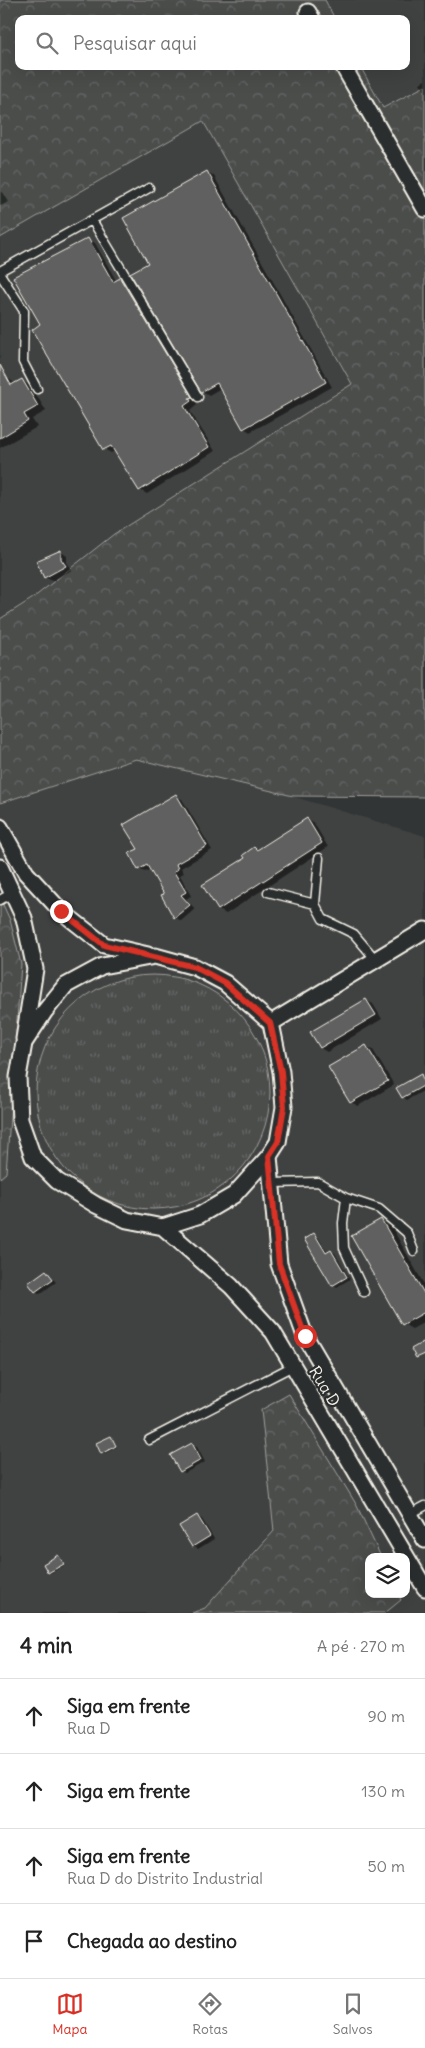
<!DOCTYPE html>
<html lang="pt">
<head>
<meta charset="utf-8">
<style>
  :root { --surface:#fff; --page:#f2f2f2; --text:#222; --muted:#767676; --line:#e0e0e0; --accent:#d93025 }
  body { margin:0; font-family:Delius,sans-serif; background:var(--page); color:var(--text) }
  .controls { position:absolute; right:15px; bottom:15px; display:grid; overflow:hidden; border-radius:10px; box-shadow:0 5px 20px #0002 }
  .controls button { width:45px; height:45px; display:grid; place-items:center; padding:0; border:0; border-bottom:1px solid var(--line); background:var(--surface); color:var(--text); font:25px sans-serif }
  .stop { position:absolute; width:15px; height:15px; margin:-11px; border:4px solid #d93025; border-radius:50%; background:#fff }
  .stop.end { background:#d93025; border-color:#fff; box-shadow:0 1px 5px #0008 }
  .list { margin:0; padding:0; list-style:none }
  h2 { display:flex; justify-content:space-between; align-items:center; height:65px; margin:0; padding:0 20px; font-size:21px }
  h2 small { font-size:16px; font-weight:400; color:var(--muted) }
  .list li { display:grid; grid-template-columns:32px 1fr auto; gap:15px; align-items:center; box-sizing:border-box; height:75px; padding:0 20px; border-top:1px solid var(--line) }
  .list b { display:block; font-size:19px; white-space:nowrap }
  .list p { margin:0; font-size:16px; white-space:nowrap; color:var(--muted) }
  .list em { font-size:16px; font-style:normal; color:var(--muted) }
  .icon { flex:none; width:28px; height:28px; fill:none; stroke:currentColor; stroke-width:2; stroke-linecap:round; stroke-linejoin:round }
  .map { position:relative; flex:none; width:425px; height:1613px; overflow:hidden }
  .search { position:absolute; background:var(--surface); box-shadow:0 5px 20px #0002; left:15px; right:15px; top:15px; height:55px; display:flex; align-items:center; gap:12px; box-sizing:border-box; padding:0 18px; border-radius:10px; color:var(--muted); font-size:19px }
  .sheet { height:365px; background:var(--surface) }
  nav { display:flex; justify-content:space-around; align-items:center; box-sizing:border-box; height:70px; border-top:1px solid var(--line); background:var(--surface); font-size:14px; color:var(--muted) }
  nav a { display:grid; justify-items:center; gap:2px }
  nav .on { color:var(--accent) }
  .map>svg:first-child { display:block }
  .built { fill:#404242; fill-rule:evenodd }
  .grass { fill:url(#grass-tufts); stroke:#a09f9a }
  .forest { fill:url(#forest-crowns); stroke:#a09f9a }
  .shadow { fill:#0007 }
  .building { fill:#5f605f; stroke:#f4f1e8 }
  .lines { fill:none; stroke-linecap:round; stroke-linejoin:round }
  .service-casing { stroke:#f4f1e8; stroke-width:11 }
  .minor-casing { stroke:#f4f1e8; stroke-width:19 }
  .service { stroke:#2a2d2e; stroke-width:8 }
  .minor { stroke:#2a2d2e; stroke-width:15 }
  .route { stroke:#d93025; stroke-width:6 }
  .labels { text-anchor:middle; stroke-width:4.5; stroke-linejoin:round; paint-order:stroke }
  .street-label { font-size:16px; fill:#f4f1e8; stroke:#2a2d2e }
</style>
</head>
<body>
<div class="map">
<svg width="425" height="1613" viewBox="0 0 425 1613">
  <defs>
    <pattern id="grass-tufts" width="24" height="20" patternUnits="userSpaceOnUse" patternTransform="scale(1.25)"><rect width="24" height="20" fill="#4b4d4c"/><path d="M3 7l-1-3M5 7V3M7 7l1-3M15 17l-1-3M17 17v-4M19 17l1-3" fill="none" stroke="#666766"/></pattern>
    <pattern id="forest-crowns" width="20" height="18" patternUnits="userSpaceOnUse" patternTransform="scale(1.25)"><rect width="20" height="18" fill="#4b4d4c"/><path d="M2 6a3 3 0 1 1 6 0M12 15a3 3 0 1 1 6 0" fill="none" stroke="#666766"/></pattern>
  </defs>
  <rect width="100%" height="100%" fill="#323535"/>
  <filter id="ink" filterUnits="userSpaceOnUse"><feTurbulence type="fractalNoise" baseFrequency=".02" numOctaves="2"/><feDisplacementMap in="SourceGraphic" scale="10" xChannelSelector="R" yChannelSelector="G"/><feConvolveMatrix kernelMatrix="1 2 1 2 8 2 1 2 1" color-interpolation-filters="sRGB"/></filter>
  <g filter="url(#ink)">
    <!-- built -->
    <path class="built" d="M325 0H425V86L383 108 360 66H406V19H335Z
      M203 121 352 384 0 619V238Z
      M136 759 185 764 425 836V1613H0V803ZM369 1557H406V1594H369Z"/>
    <!-- grass -->
    <path class="grass" d="M36 1092a117 117 0 1 1 234 0a117 117 0 1 1-234 0Z"/>
    <!-- forest -->
    <path class="forest" d="M0 0H325L335 19H19V66H360L383 108 425 86V797L293 796 136 759 0 803V619L33 598 114 534 352 384 203 121 0 238Z
      M0 898 10 920 21 964 6 1173 0 1178Z
      M289 1394 356 1504 381 1557H369V1594H398L401 1600 385 1613H192L205 1608 274 1531 261 1410Z"/>
    <!-- shadow -->
    <path class="shadow" d="M425 80V91L420 83Z
      M207 172 214 176 332 387 250 432 244 428 221 388 209 395 202 391 150 264Z
      M0 191 4 194 9 202 0 206Z
      M88 239 95 243 117 282 120 279 127 283 198 401 196 402 197 405 190 411 215 451 147 494 140 490 115 451 111 453 104 449 42 324Z
      M6 377 16 384 22 381 31 386 46 411 32 419 37 427 0 448V380Z
      M61 552 67 556V564L72 570 52 581 45 577Z
      M176 796 182 799 212 850 181 868 184 873 180 875 191 896 186 899 195 909 181 921 175 917 162 896 165 894 151 869 145 872 139 869V849Z
      M307 819 314 823 328 847 226 914 219 910 204 886Z
      M366 1000 373 1004 382 1019 327 1052 320 1048Z
      M366 1046 373 1050 394 1085 358 1106 351 1102 330 1067Z
      M421 1076 425 1078V1090L407 1100 403 1097Z
      M381 1221 391 1226 425 1286V1322L412 1329 403 1324Z
      M314 1234 318 1237 328 1253 331 1251 335 1253 350 1279 337 1287 333 1285Z
      M46 1272 56 1282 40 1294 36 1291Z
      M111 1437 117 1447 104 1454 102 1453Z
      M192 1445 197 1447 205 1462 185 1473 180 1471Z
      M197 1516 202 1519 214 1539 198 1549 193 1546 181 1526Z
      M58 1556 65 1565 51 1573 49 1572Z"/>
    <!-- building -->
    <path class="building" d="M207 171 326 382 243 429 217 383 201 392 130 273 148 263 123 218Z
      M88 238 113 282 120 278 192 397 189 398 191 401 184 406 209 447 139 491 111 446 103 450 32 330 40 324 13 277Z
      M0 365 11 385 22 379 38 406 24 414 28 421 0 438Z
      M61 550V559L66 566 44 578 36 561Z
      M176 794 207 846 176 864 178 869 174 872 186 892 181 895 190 905 174 918 161 895 164 894 147 865 138 870 129 853 138 849 123 825Z
      M307 818 322 843 218 910 202 885 245 858 243 855 254 847 257 850Z
      M366 999 376 1015 320 1048 310 1032Z
      M366 1045 388 1081 350 1103 328 1067Z
      M421 1074 425 1085 402 1098 396 1088Z
      M381 1219 425 1295V1312L402 1325 351 1236Z
      M314 1233 326 1253 331 1250 347 1277 332 1286 304 1239Z
      M46 1270 53 1279 35 1292 28 1283Z
      M425 1341V1354L416 1358 411 1349Z
      M111 1436 116 1446 101 1454 96 1443Z
      M192 1443 201 1460 180 1472 170 1455Z
      M197 1515 210 1536 192 1547 179 1526Z
      M58 1555 64 1564 48 1573 43 1564Z"/>
    <g class="lines">
      <defs>
        <path id="service" d="M92 220 198 397
          M0 271 149 188
          M0 274 24 311 23 362 37 389
          M319 858 315 904 323 919 354 934 376 960
          M268 892 315 904
          M0 900 12 893
          M272 1183 318 1182 346 1198 343 1223 344 1248 364 1292
          M346 1198 379 1209 407 1233 414 1251
          M149 1440 293 1366
          M410 1514 425 1506"/>
        <path id="minor" d="M308 12 312 19
          M343 66 425 209
          M0 827 26 873 61 911 104 945 148 955
          M0 867 24 918 35 969 24 1039
          M155 956 195 967 225 983 271 1023 281 1072 284 1107 278 1142 269 1156 234 1195 200 1215 163 1227 127 1220 96 1205 57 1181 33 1157 20 1120 18 1077 24 1043 45 1011 65 986 102 966Z
          M271 1023 425 930
          M269 1156 279 1264 305 1336 425 1540
          M163 1227 231 1286 273 1332 425 1588"/>
      </defs>
      <!-- service casing -->
      <use href="#service" class="service-casing"/>
      <!-- minor casing -->
      <use href="#minor" class="minor-casing"/>
      <!-- service -->
      <use href="#service" class="service"/>
      <!-- minor -->
      <use href="#minor" class="minor"/>
    </g>
  </g>
  <g class="lines" filter="url(#ink)">
    <!-- route -->
    <path class="route" d="M61 911 104 945 195 967 225 983 270 1023 281 1072 284 1107 278 1142 269 1156 279 1264 305 1336"/>
  </g>
  <g class="labels">
    <!-- street labels -->
    <g class="street-label">
      <text transform="translate(325 1386) rotate(59)" y="6">Rua D</text>
    </g>
  </g>
</svg>
<div class="controls">
<button><svg class="icon" aria-label="layers" viewBox="0 0 24 24"><path d="M12 4l9 5-9 5-9-5zM3 14l9 5 9-5"/></svg></button>
</div>
<div class="stop" style="left:305px;top:1336px"></div>
<div class="stop end" style="left:61px;top:911px"></div>
<div class="search"><svg class="icon" aria-label="search" viewBox="0 0 24 24"><circle cx="10" cy="10" r="6"/><path d="M15 15l6 6"/></svg>Pesquisar aqui</div>
</div>
<section class="sheet">
<h2>4 min<small>A pé · 270 m</small></h2>
<ul class="list">
<li><svg class="icon" aria-label="ahead" viewBox="0 0 24 24"><path d="M12 20V5M6 11l6-6 6 6"/></svg><div><b>Siga em frente</b><p>Rua D</p></div><em>90 m</em></li>
<li><svg class="icon" aria-label="ahead" viewBox="0 0 24 24"><path d="M12 20V5M6 11l6-6 6 6"/></svg><div><b>Siga em frente</b></div><em>130 m</em></li>
<li><svg class="icon" aria-label="ahead" viewBox="0 0 24 24"><path d="M12 20V5M6 11l6-6 6 6"/></svg><div><b>Siga em frente</b><p>Rua D do Distrito Industrial</p></div><em>50 m</em></li>
<li><svg class="icon" aria-label="arrive" viewBox="0 0 24 24"><path d="M6 21V4h12l-3 4 3 4H6"/></svg><div><b>Chegada ao destino</b></div></li>
</ul>
</section>
<nav>
<a class="on"><svg class="icon" aria-label="map" viewBox="0 0 24 24"><path d="M3 6l6-2 6 2 6-2v14l-6 2-6-2-6 2zM9 4v14M15 6v14"/></svg>Mapa</a>
<a><svg class="icon" aria-label="directions" viewBox="0 0 24 24"><path d="M12 3l9 9-9 9-9-9zM9 14v-3h6M13 9l2 2-2 2"/></svg>Rotas</a>
<a><svg class="icon" aria-label="saved" viewBox="0 0 24 24"><path d="M7 4h10v16l-5-4-5 4z"/></svg>Salvos</a>
</nav>
</body>
</html>
